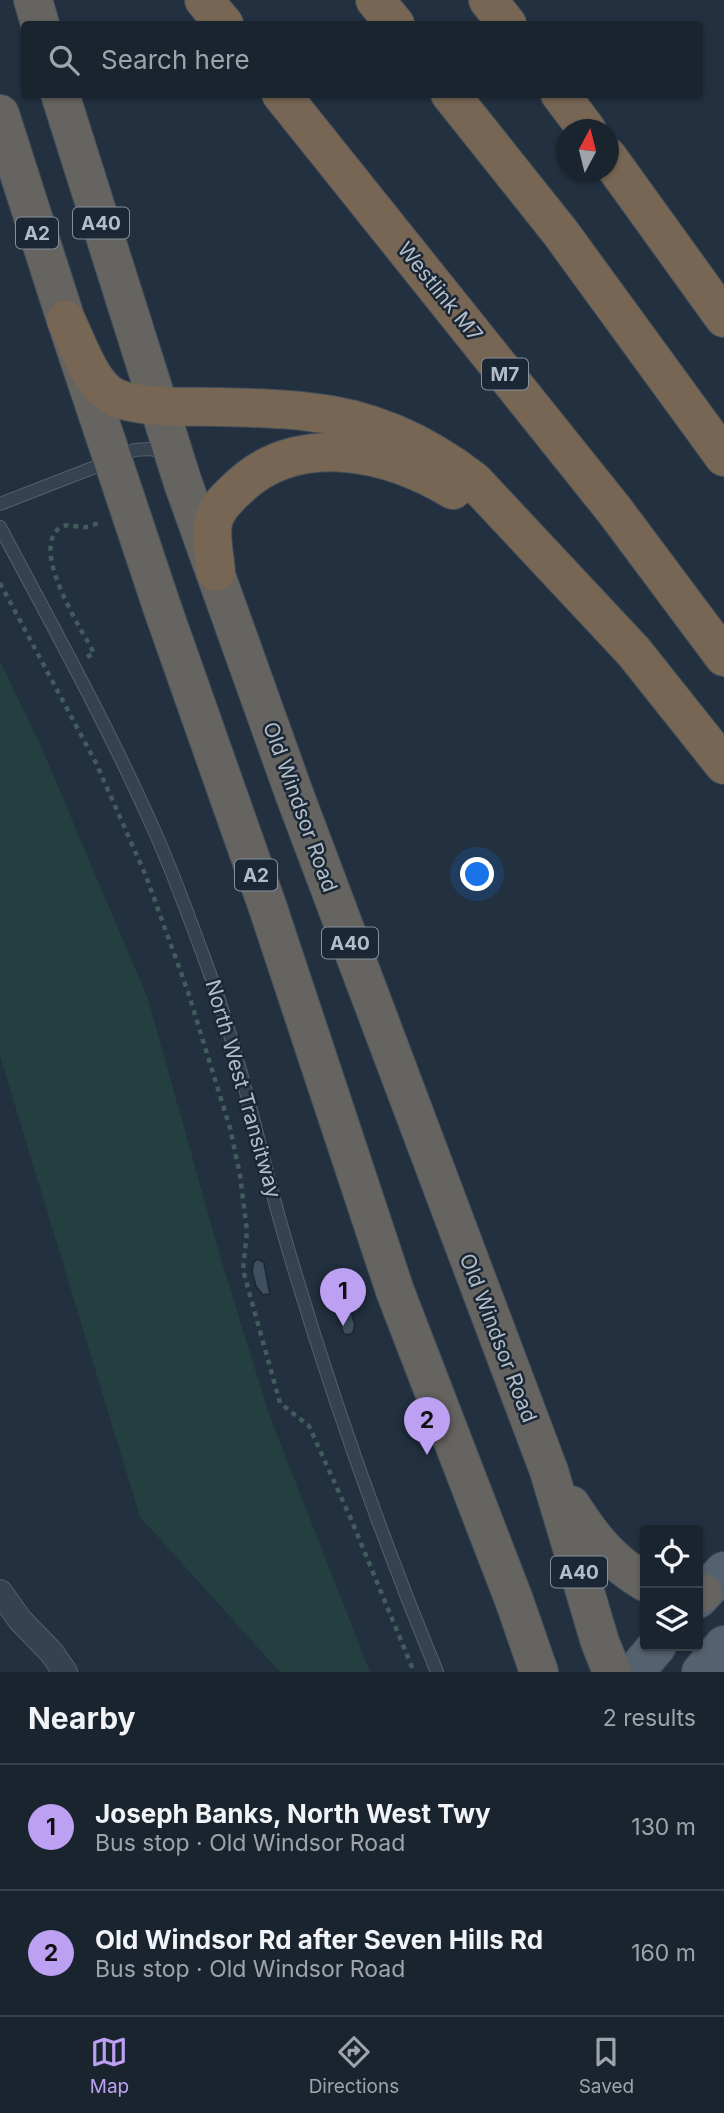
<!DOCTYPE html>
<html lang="en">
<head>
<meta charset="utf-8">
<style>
  :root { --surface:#1a242f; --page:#232c37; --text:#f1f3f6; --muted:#9fa4aa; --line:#38414b; --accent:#bca0f2 }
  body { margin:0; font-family:Inter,sans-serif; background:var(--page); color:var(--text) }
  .controls { position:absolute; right:21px; bottom:21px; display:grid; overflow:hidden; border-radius:7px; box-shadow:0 2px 5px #0004 }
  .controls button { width:63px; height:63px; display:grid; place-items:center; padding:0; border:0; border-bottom:2px solid var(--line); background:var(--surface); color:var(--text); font:35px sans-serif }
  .compass { position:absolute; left:556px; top:119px; width:63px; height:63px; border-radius:50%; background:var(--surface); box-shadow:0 2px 5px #0004; rotate:7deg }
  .you { position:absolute; left:478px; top:875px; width:24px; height:24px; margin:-18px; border:5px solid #fff; border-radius:50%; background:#1a73e8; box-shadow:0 0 0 10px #1a73e833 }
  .badge { display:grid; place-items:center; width:46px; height:46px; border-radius:50%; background:var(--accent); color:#111; font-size:23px; font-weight:700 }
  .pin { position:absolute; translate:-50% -58px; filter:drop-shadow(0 2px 4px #0008) }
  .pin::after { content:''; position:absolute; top:37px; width:24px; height:21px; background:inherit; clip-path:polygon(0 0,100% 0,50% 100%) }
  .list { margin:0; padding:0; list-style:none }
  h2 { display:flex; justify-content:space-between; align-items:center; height:91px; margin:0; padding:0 28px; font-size:30px }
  h2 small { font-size:23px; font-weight:400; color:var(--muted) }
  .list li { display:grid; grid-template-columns:46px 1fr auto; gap:21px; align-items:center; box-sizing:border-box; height:126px; padding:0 28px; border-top:2px solid var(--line) }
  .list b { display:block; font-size:26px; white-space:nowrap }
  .list p { margin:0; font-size:23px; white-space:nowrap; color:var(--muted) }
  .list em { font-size:23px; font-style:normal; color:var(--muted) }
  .icon { flex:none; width:38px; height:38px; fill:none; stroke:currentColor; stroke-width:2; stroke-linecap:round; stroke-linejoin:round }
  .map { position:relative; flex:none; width:724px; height:1672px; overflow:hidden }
  .search { position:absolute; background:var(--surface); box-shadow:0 2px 5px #0004; left:21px; right:21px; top:21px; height:77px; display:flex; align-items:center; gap:18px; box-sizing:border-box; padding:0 24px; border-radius:7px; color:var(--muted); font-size:26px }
  .sheet { height:343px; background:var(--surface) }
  nav { display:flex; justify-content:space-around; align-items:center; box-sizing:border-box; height:98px; border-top:2px solid var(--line); background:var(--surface); font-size:19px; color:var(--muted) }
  nav a { display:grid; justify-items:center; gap:4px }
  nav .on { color:var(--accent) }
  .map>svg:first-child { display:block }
  .green { fill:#243f40 }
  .building { fill:#3e4f5f; stroke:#1d2936; stroke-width:2 }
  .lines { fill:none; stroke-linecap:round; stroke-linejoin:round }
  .service-casing { stroke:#54606d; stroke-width:14 }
  .minor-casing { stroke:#54606d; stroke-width:26 }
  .primary-casing { stroke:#3f4b58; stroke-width:40 }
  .trunk-casing { stroke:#414d5a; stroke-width:40 }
  .motorway-casing { stroke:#414d5a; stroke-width:40 }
  .path { stroke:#425c5d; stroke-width:4.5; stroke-dasharray:5 5; stroke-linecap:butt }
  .service { stroke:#36424f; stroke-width:12 }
  .minor { stroke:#36424f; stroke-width:24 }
  .primary { stroke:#54616f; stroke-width:38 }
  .trunk { stroke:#656461; stroke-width:38 }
  .motorway { stroke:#766653; stroke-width:38 }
  .labels { text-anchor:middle; stroke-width:5; stroke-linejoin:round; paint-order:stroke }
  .shield { fill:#1b2734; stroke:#85909d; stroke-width:2 }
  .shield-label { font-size:19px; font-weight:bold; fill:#b2bdca }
  .street-label { font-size:21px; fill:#b2bdca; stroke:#1b2734 }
</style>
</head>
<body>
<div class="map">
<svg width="724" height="1672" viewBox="0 0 724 1672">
  <rect width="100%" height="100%" fill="#22303f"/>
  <!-- green -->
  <path class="green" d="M0 661 40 744 148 999 220 1256 270 1417 370 1672H280L140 1517 0 1056Z"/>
  <!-- building -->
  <path class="building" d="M257 1259 264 1262 270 1294 263 1295 256 1287 252 1272 253 1263Z
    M343 1300 350 1307 355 1325 353 1333 348 1335 344 1334 342 1329 336 1305 338 1301Z"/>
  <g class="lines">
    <defs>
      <path id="service" d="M0 504 113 460 134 450 150 449 166 452
        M0 527C53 627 108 726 154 830 175 877 192 925 210 974 241 1059 259 1148 284 1235 327 1383 378 1529 437 1672"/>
      <path id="minor" d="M0 1592 20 1620 52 1653 65 1672"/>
      <path id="primary" d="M698 1599 724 1571
        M635 1672 657 1646
        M701 1672 724 1645"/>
      <path id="trunk" d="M33 0 40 24
        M60 94 183 483 295 796 549 1471 600 1642 612 1672
        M0 114 66 320 163 610 267 905 395 1291 514 1600 539 1672
        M571 1505C593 1539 610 1561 645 1582
        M698 1593H703"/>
      <path id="motorway" d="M204 0 224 24
        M375 0 395 24
        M488 0 507 24
        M281 94 615 511 724 657
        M450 94 560 232 724 457
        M560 94 587 130
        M608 157 724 318
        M66 320C77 342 89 379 108 393 130 410 191 406 219 407 249 408 279 408 309 412 372 418 425 443 474 481L634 652 724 765
        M216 572C215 556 209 534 214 519 218 505 231 495 241 485 301 431 390 452 453 490"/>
    </defs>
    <!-- service casing -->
    <use href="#service" class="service-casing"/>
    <!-- minor casing -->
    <use href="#minor" class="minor-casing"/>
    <!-- primary casing -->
    <use href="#primary" class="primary-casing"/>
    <!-- trunk casing -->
    <use href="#trunk" class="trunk-casing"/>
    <!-- motorway casing -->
    <use href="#motorway" class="motorway-casing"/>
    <!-- path -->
    <path class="path" d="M0 583 96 763 146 876 188 992 230 1128 240 1175 247 1231 243 1270 280 1403 309 1426 351 1519 414 1672
      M87 657 94 653C82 630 28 548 61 527 70 522 78 529 87 527 92 527 98 522 102 521"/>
    <!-- service -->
    <use href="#service" class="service"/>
    <!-- minor -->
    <use href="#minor" class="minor"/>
    <!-- primary -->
    <use href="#primary" class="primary"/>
    <!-- trunk -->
    <use href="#trunk" class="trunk"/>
    <!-- motorway -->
    <use href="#motorway" class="motorway"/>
  </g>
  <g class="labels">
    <!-- shield labels -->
    <g class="shield">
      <rect x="73" y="207.5" width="56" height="31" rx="5"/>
      <rect x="16" y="217.5" width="42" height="31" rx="5"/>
      <rect x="482" y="358.5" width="46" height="31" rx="5"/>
      <rect x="235" y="859.5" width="42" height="31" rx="5"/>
      <rect x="322" y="927.5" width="56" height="31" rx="5"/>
      <rect x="551" y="1556.5" width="56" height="31" rx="5"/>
    </g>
    <g class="shield-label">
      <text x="101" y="230">A40</text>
      <text x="37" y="240">A2</text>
      <text x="505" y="381">M7</text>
      <text x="256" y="882">A2</text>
      <text x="350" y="950">A40</text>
      <text x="579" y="1579">A40</text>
    </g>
    <!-- street labels -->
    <g class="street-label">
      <text transform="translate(440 292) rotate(51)" y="7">Westlink M7</text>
      <text transform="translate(300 807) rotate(70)" y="7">Old Windsor Road</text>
      <text transform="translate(243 1089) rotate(74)" y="7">North West Transitway</text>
      <text transform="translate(498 1338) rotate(69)" y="7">Old Windsor Road</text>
    </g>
  </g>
</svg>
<div class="controls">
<button><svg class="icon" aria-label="locate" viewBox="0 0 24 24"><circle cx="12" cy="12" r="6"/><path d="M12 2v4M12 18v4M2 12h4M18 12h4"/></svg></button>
<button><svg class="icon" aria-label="layers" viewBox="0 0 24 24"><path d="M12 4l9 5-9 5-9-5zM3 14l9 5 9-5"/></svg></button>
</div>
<svg class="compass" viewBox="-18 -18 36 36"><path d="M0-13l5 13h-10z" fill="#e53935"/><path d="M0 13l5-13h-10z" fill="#9fa4aa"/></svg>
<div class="you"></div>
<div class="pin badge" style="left:343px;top:1326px">1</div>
<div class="pin badge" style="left:427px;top:1455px">2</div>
<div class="search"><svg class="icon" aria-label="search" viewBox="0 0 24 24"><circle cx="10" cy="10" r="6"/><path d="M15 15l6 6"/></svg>Search here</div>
</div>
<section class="sheet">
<h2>Nearby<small>2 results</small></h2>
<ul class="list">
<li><span class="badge">1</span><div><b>Joseph Banks, North West Twy</b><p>Bus stop · Old Windsor Road</p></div><em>130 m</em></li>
<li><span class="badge">2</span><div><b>Old Windsor Rd after Seven Hills Rd</b><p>Bus stop · Old Windsor Road</p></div><em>160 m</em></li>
</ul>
</section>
<nav>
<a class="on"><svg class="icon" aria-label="map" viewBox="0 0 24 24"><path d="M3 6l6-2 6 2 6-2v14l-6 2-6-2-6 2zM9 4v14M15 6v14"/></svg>Map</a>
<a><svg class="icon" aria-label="directions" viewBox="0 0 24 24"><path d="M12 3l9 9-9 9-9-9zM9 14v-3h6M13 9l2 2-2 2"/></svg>Directions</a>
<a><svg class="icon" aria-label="saved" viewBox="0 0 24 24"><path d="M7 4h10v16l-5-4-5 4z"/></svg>Saved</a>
</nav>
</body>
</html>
